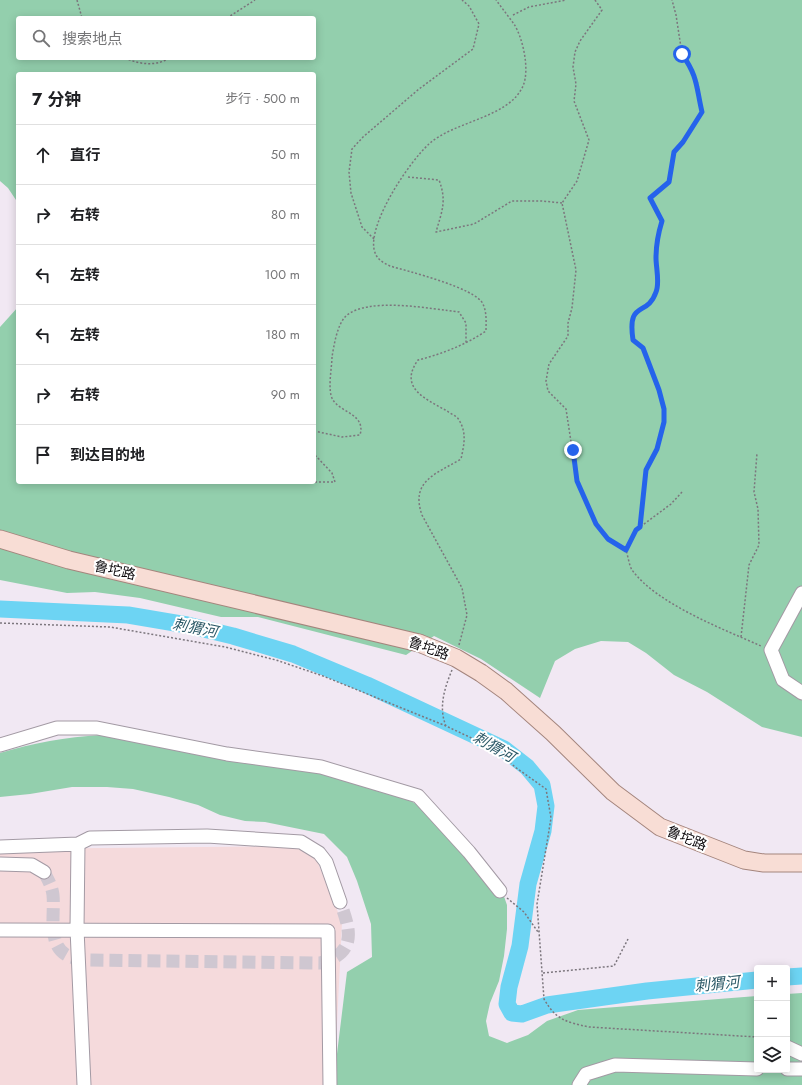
<!DOCTYPE html>
<html lang="zh">
<head>
<meta charset="utf-8">
<style>
  :root { --surface:#fff; --page:#f2f2f2; --text:#202124; --muted:#757577; --line:#e0e0e0 }
  body { margin:0; font-family:Jost,"Noto Sans SC",sans-serif; background:var(--page); color:var(--text) }
  .controls { position:absolute; right:12px; bottom:12px; display:grid; overflow:hidden; border-radius:4px; box-shadow:0 2px 10px #0003 }
  .controls button { width:36px; height:36px; display:grid; place-items:center; padding:0; border:0; border-bottom:1px solid var(--line); background:var(--surface); color:var(--text); font:20px sans-serif }
  .stop { position:absolute; width:12px; height:12px; margin:-9px; border:3px solid #2563eb; border-radius:50%; background:#fff }
  .stop.end { background:#2563eb; border-color:#fff; box-shadow:0 1px 4px #0008 }
  .list { margin:0; padding:0; list-style:none }
  h2 { display:flex; justify-content:space-between; align-items:center; height:52px; margin:0; padding:0 16px; font-size:17px }
  h2 small { font-size:13px; font-weight:400; color:var(--muted) }
  .list li { display:grid; grid-template-columns:26px 1fr auto; gap:12px; align-items:center; box-sizing:border-box; height:60px; padding:0 16px; border-top:1px solid var(--line) }
  .list b { display:block; font-size:15px; white-space:nowrap }
  .list em { font-size:13px; font-style:normal; color:var(--muted) }
  .icon { flex:none; width:22px; height:22px; fill:none; stroke:currentColor; stroke-width:2; stroke-linecap:round; stroke-linejoin:round }
  .map { position:relative; flex:none; width:802px; height:1085px; overflow:hidden }
  .search { position:absolute; background:var(--surface); box-shadow:0 2px 10px #0003; left:16px; top:16px; width:300px; height:44px; display:flex; align-items:center; gap:10px; box-sizing:border-box; padding:0 14px; border-radius:4px; color:var(--muted); font-size:15px }
  .panel { position:absolute; background:var(--surface); box-shadow:0 2px 10px #0003; left:16px; top:72px; width:300px; height:412px; border-radius:4px }
  .map>svg:first-child { display:block }
  .industrial { fill:#f5dadc }
  .green { fill:#93cfad; fill-rule:evenodd }
  .lines { fill:none; stroke-linecap:round; stroke-linejoin:round }
  .river { stroke:#6dd4f3; stroke-width:17 }
  .minor-tunnel { stroke:#cfc7d1; stroke-width:13; stroke-dasharray:13 6; stroke-linecap:butt }
  .minor-casing { stroke:#a39aa4; stroke-width:15 }
  .major-casing { stroke:#a4857d; stroke-width:19 }
  .path { stroke:#7c767d; stroke-width:1.5; stroke-dasharray:2 2; stroke-linecap:butt }
  .minor { stroke:#fff; stroke-width:13 }
  .major { stroke:#f8ddd5; stroke-width:17 }
  .major-bridge-casing { stroke:#a4857d; stroke-width:19; stroke-linecap:butt }
  .major-bridge { stroke:#f8ddd5; stroke-width:17 }
  .route { stroke:#2563eb; stroke-width:5 }
  .labels { text-anchor:middle; stroke-width:4; stroke-linejoin:round; paint-order:stroke }
  .street-label { font-size:14px; fill:#0e0b0e; stroke:#fff }
  .water-label { font-size:15px; font-style:italic; fill:#2c5967; stroke:#fff }
</style>
</head>
<body>
<div class="map">
<svg width="802" height="1085" viewBox="0 0 802 1085">
  <rect width="100%" height="100%" fill="#f1e8f3"/>
  <!-- industrial -->
  <path class="industrial" d="M311 846 342 922 334 1085H0V849Z"/>
  <!-- green -->
  <path class="green" d="M0 0H802V737L762 727 707 692 674 675 646 653 628 642 601 641 575 649 555 661 540 698 481 659 434 636 406 655 258 617H221L140 598 95 592 67 593 0 580V327L18 307V482H314V74H18V203L8 188 0 181ZM18 18H314V58H18Z
    M101 735 315 766 398 794 427 810 501 888 507 905V929L504 956 499 981 490 1003 486 1021 489 1036 507 1043 528 1035 547 1021 578 1010 757 996V1070H787V994L802 993V1085H337L336 1062 347 972 372 957 371 924 357 881 347 857 324 834 265 822 245 821 220 815 198 805 169 797 133 789 107 787H72L30 794 0 797V753C33 743 66 737 101 735Z"/>
  <g class="lines">
    <!-- river -->
    <path class="river" d="M0 609 128 615 187 625 233 636 293 654 367 685 504 749 527 767 542 785 546 806 543 831 528 884 520 946 509 987 507 1004 512 1013 522 1014 547 1005 647 991 757 980
      M787 977 802 976"/>
    <!-- minor-tunnel -->
    <path class="minor-tunnel" d="M44 872C48 880 52 886 53 895 55 915 46 949 71 957 77 959 83 959 89 960L320 963C357 953 351 931 340 902"/>
    <defs>
      <path id="minor" d="M802 593 771 650 783 680 802 693
        M0 745 57 728H97L227 754 321 767 418 796 469 852 500 891
        M78 844 90 838 207 836 301 842 319 853 326 862 340 902
        M0 847 78 844 77 929 84 1085
        M0 864 32 865 44 872
        M0 930 328 931 330 1085
        M787 1047 802 1054
        M787 1069H802
        M579 1085 586 1074 615 1065 757 1069"/>
      <path id="major" d="M0 539 69 560 419 643
        M481 673 506 691 553 733 613 792 660 827 744 860 764 863H802"/>
    </defs>
    <!-- minor casing -->
    <use href="#minor" class="minor-casing"/>
    <!-- major casing -->
    <use href="#major" class="major-casing"/>
    <!-- path -->
    <path class="path" d="M77 0 82 18
      M595 0 602 10 580 41 575 52 573 67 576 84 574 101 589 140 577 181 562 203 576 270 572 308 568 323V336L549 364 546 381 548 391 566 409 577 481 596 524 608 539 626 550
      M513 15 529 7 566 0
      M227 18 255 0
      M125 58C138 64 156 67 169 58
      M408 177 439 180C447 201 442 211 436 232L474 224 512 201H542L562 203
      M374 239 362 227 351 193 349 172 352 149 363 137 419 89 473 49 479 24 469 6 462 0
      M314 431 342 437 360 435C366 414 341 413 333 400 327 391 332 367 332 357 334 345 337 326 345 317 365 296 433 309 459 312L466 323V344
      M307 482H335L332 473 314 454
      M682 492 671 504 636 530 626 550C628 556 629 565 632 570 657 604 723 629 761 646
      M640 527 646 470 657 449 664 422V409L659 390 643 348 633 340C627 299 647 318 656 292 660 283 656 268 656 258 656 245 658 234 662 221L650 198 669 182 674 152 683 142 702 112 698 84 692 69 682 54 676 15 672 0
      M0 623 110 627 225 647 276 660 323 676 446 726
      M741 637 749 565 759 545 758 509 754 492 757 453
      M459 645 467 615 462 588 422 515C410 481 436 474 461 459 464 445 467 433 459 420 457 416 451 414 447 411 426 399 398 388 418 360 442 354 465 345 486 331 486 322 487 313 483 304 476 288 407 271 390 266 382 262 376 259 374 249 369 222 409 162 429 144 454 121 509 118 523 86 530 70 523 38 514 24 508 16 502 8 496 0
      M452 670C445 687 438 707 446 726L497 750 515 767 546 789 551 818 537 904 544 999C556 1020 566 1022 589 1027L757 1037
      M507 898 524 912 538 932
      M543 973 614 966 628 939"/>
    <!-- minor -->
    <use href="#minor" class="minor"/>
    <!-- major -->
    <use href="#major" class="major"/>
    <defs>
      <path id="major-bridge" d="M419 643 456 658 481 673"/>
    </defs>
    <!-- major-bridge casing -->
    <use href="#major-bridge" class="major-bridge-casing"/>
    <!-- major-bridge -->
    <use href="#major-bridge" class="major-bridge"/>
  </g>
  <g class="lines">
    <!-- route -->
    <path class="route" d="M573 450 577 481 596 524 608 539 626 550 636 530 640 527 646 470 657 449 664 422V409L659 390 643 348 633 340C627 299 647 318 656 292 660 283 656 268 656 258 656 245 658 234 662 221L650 198 669 182 674 152 683 142 702 112C696 86 698 77 682 54"/>
  </g>
  <g class="labels">
    <!-- street labels -->
    <g class="street-label">
      <text transform="translate(115 570) rotate(13)" y="5">鲁坨路</text>
      <text transform="translate(429 648) rotate(20)" y="5">鲁坨路</text>
      <text transform="translate(687 838) rotate(22)" y="5">鲁坨路</text>
    </g>
    <!-- water labels -->
    <g class="water-label">
      <text transform="translate(195 628) rotate(11)" y="5">刺猬河</text>
      <text transform="translate(494 747) rotate(30)" y="5">刺猬河</text>
      <text transform="translate(717 984) rotate(-6)" y="5">刺猬河</text>
    </g>
  </g>
</svg>
<div class="controls">
<button>+</button>
<button>−</button>
<button><svg class="icon" aria-label="layers" viewBox="0 0 24 24"><path d="M12 4l9 5-9 5-9-5zM3 14l9 5 9-5"/></svg></button>
</div>
<div class="stop" style="left:682px;top:54px"></div>
<div class="stop end" style="left:573px;top:450px"></div>
<div class="search"><svg class="icon" aria-label="search" viewBox="0 0 24 24"><circle cx="10" cy="10" r="6"/><path d="M15 15l6 6"/></svg>搜索地点</div>
<section class="panel">
<h2>7 分钟<small>步行 · 500 m</small></h2>
<ul class="list">
<li><svg class="icon" aria-label="ahead" viewBox="0 0 24 24"><path d="M12 20V5M6 11l6-6 6 6"/></svg><div><b>直行</b></div><em>50 m</em></li>
<li><svg class="icon" aria-label="right" viewBox="0 0 24 24"><path d="M7 20v-9h11M14 6l5 5-5 5"/></svg><div><b>右转</b></div><em>80 m</em></li>
<li><svg class="icon" aria-label="left" viewBox="0 0 24 24"><path d="M17 20v-9H6M10 6l-5 5 5 5"/></svg><div><b>左转</b></div><em>100 m</em></li>
<li><svg class="icon" aria-label="left" viewBox="0 0 24 24"><path d="M17 20v-9H6M10 6l-5 5 5 5"/></svg><div><b>左转</b></div><em>180 m</em></li>
<li><svg class="icon" aria-label="right" viewBox="0 0 24 24"><path d="M7 20v-9h11M14 6l5 5-5 5"/></svg><div><b>右转</b></div><em>90 m</em></li>
<li><svg class="icon" aria-label="arrive" viewBox="0 0 24 24"><path d="M6 21V4h12l-3 4 3 4H6"/></svg><div><b>到达目的地</b></div></li>
</ul>
</section>
</div>
</body>
</html>
